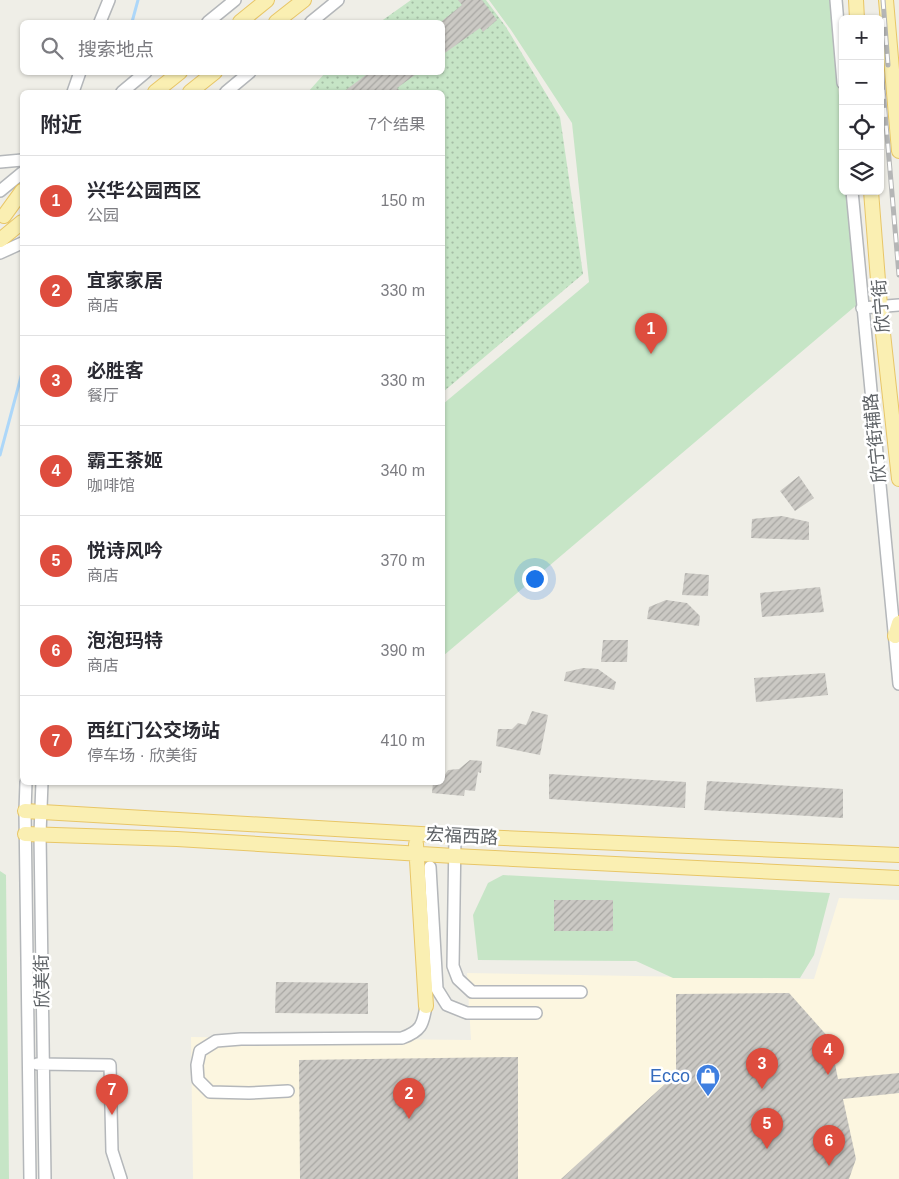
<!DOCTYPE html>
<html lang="zh">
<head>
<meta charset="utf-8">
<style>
  :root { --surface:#fff; --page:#f7f7f7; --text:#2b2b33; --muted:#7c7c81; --line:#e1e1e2; --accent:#de4d3e }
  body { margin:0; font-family:Helvetica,"Noto Sans SC",sans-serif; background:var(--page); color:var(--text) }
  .controls { position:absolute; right:15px; top:15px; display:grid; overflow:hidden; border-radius:8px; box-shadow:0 1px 4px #0004 }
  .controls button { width:45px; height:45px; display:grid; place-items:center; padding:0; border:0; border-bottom:1px solid var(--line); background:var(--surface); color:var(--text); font:25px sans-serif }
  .you { position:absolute; left:534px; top:578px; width:18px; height:18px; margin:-12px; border:4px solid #fff; border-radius:50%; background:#1a73e8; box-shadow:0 0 0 8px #1a73e833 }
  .badge { display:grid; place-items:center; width:32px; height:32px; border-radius:50%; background:var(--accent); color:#fff; font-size:16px; font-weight:700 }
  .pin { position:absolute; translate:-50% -41px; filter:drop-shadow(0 1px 2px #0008) }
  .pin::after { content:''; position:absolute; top:26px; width:18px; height:15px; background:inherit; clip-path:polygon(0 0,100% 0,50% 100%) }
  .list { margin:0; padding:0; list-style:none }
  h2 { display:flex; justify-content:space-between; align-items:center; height:65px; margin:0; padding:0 20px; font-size:21px }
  h2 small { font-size:16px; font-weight:400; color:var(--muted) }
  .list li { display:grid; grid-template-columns:32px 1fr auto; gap:15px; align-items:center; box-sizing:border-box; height:90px; padding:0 20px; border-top:1px solid var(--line) }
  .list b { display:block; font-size:19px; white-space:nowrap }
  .list p { margin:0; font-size:16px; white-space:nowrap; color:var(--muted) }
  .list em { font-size:16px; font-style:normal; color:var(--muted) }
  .icon { flex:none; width:28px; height:28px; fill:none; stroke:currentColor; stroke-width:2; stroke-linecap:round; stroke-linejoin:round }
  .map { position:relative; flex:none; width:899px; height:1179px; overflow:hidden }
  .search { position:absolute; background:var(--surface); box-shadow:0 1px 4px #0004; left:20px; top:20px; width:425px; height:55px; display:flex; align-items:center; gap:12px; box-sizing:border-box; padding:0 18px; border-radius:8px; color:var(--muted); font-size:19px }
  .panel { position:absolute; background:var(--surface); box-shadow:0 1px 4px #0004; left:20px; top:90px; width:425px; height:695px; border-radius:8px }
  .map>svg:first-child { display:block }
  .commercial { fill:#fcf6e0 }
  .grass { fill:url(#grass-dots) }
  .green { fill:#c6e5c6 }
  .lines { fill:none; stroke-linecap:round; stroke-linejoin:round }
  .stream { stroke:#add7f9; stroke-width:3 }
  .building { fill:url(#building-hatch) }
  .minor-casing { stroke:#b4b7ba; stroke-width:14 }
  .major-casing { stroke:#e8c667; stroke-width:16 }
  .minor { stroke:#fff; stroke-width:11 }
  .major { stroke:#faefb2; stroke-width:14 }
  .rail-casing { stroke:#b5b6b6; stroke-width:5 }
  .rail { stroke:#fff; stroke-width:3; stroke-dasharray:9; stroke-linecap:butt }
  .labels { text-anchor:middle; stroke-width:5; stroke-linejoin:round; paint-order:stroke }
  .street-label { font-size:18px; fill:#5e6266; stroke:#fff }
  .shop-label { font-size:18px; fill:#366cbe; stroke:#fff; text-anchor:end }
</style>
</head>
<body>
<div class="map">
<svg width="899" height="1179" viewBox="0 0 899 1179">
  <defs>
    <pattern id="grass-dots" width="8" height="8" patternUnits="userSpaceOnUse" patternTransform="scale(1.25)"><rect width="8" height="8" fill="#c6e5c6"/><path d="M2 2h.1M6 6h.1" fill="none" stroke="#a4bda5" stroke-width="1.8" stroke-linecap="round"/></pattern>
    <pattern id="building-hatch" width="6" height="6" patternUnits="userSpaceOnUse" patternTransform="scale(1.25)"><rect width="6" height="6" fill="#cbc9c4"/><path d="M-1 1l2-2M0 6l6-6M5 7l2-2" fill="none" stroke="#a8a7a3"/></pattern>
  </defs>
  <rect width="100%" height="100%" fill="#efeee7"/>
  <!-- commercial -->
  <path class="commercial" d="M839 898 899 900V1179H193L191 1037 471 1040 467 973 814 979Z"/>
  <!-- grass -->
  <path class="grass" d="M411 0H486L506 27 560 117 583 274 443 392 442 92H308L325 73 442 72V22H380Z"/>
  <!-- green -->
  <path class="green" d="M489 0H830L843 138V191H848L859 303 443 656V404L589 282 572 123 511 30Z
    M0 871 6 875 9 1179H0Z
    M503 875 830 893 814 955 800 978H673L636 961 478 960 473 915 488 883Z"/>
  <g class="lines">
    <!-- stream -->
    <path class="stream" d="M132 22 138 0
      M0 455 22 373"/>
  </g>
  <!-- building -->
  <path class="building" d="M458 0H482L497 20 483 32 480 28 442 55V21L462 5Z
    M370 72H419L397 88 401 92H343Z
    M799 476 814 498 795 511 780 491Z
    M782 516 809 522V540L751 538 752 519Z
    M685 573 709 575 708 596 682 595Z
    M820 587 824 612 762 617 760 593Z
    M666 600 687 603 700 616 699 626 647 619 649 607Z
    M603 640H628L627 662H601Z
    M583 668 598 669 616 682 614 690 564 681 566 672Z
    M825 673 828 695 756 702 754 678Z
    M532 711 548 715 540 755 496 746 498 729H512L518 723 526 725Z
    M470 760 482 761 481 773 478 772 475 791 465 790 464 796 432 793 433 782H442V779L448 770 459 769Z
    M549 774 686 782 685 808 549 799Z
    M707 781 843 789V818L704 810Z
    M554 900H613V931H554Z
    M276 982 368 983V1014L275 1013Z
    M789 993 830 1039 838 1079 899 1073V1093L843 1099 856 1159 849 1179H561L676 1074V994Z
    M518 1057V1179H300L299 1060Z"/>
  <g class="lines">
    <defs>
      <path id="minor" d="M836 0 843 83
        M100 22 109 0
        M208 22 235 0
        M311 22 338 0
        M73 92 80 72
        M122 92 146 72
        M226 92 250 72
        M0 162 22 160
        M0 191 22 173
        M852 191 899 684
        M0 253 22 243
        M862 308 899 305
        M26 782 25 811 30 1179
        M42 782 40 834 45 1179
        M455 836 453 966 458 979 472 992H581
        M430 867 437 989 447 1005 467 1013H536
        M37 1064 110 1065 112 1151 121 1179
        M288 1091 249 1093 210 1092 198 1080 197 1065 200 1051 216 1041 241 1039 402 1038C421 1031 423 1025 426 1006"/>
      <path id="major" d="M856 0 857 19
        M886 0 899 151
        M240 22 267 0
        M276 22 304 0
        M155 92 180 72
        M190 92 215 72
        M871 191 880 306 899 479
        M4 216 22 191
        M0 240 22 222
        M895 636 899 623
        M25 811 455 836 899 855
        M25 834 177 839 454 856 899 878
        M416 844 426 1006"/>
    </defs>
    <!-- minor casing -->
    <use href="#minor" class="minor-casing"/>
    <!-- major casing -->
    <use href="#major" class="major-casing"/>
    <!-- minor -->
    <use href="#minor" class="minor"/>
    <!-- major -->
    <use href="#major" class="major"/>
    <defs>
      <path id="rail" d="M883 0 888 65
        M880 54 899 275"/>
    </defs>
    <!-- rail casing -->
    <use href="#rail" class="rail-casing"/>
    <!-- rail -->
    <use href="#rail" class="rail"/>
  </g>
  <!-- icons -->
  <defs>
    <symbol id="shop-pin" viewBox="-11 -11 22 30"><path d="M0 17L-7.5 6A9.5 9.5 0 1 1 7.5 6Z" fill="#3f7fe0" stroke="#fff"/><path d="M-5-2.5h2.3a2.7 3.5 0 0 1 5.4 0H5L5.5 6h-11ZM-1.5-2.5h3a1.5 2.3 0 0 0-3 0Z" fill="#fff"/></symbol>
  </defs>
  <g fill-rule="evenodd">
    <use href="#shop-pin" x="694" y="1062" width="28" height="38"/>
  </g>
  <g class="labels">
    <!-- street labels -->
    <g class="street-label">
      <text transform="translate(881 306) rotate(-95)" y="6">欣宁街</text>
      <text transform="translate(875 438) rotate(-96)" y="6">欣宁街辅路</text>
      <text transform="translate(462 836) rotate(3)" y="6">宏福西路</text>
      <text transform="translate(42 981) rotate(-91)" y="6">欣美街</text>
    </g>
    <!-- shop labels -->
    <g class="shop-label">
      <text x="690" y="1082">Ecco</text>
    </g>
  </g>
</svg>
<div class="controls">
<button>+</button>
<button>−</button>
<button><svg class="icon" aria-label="locate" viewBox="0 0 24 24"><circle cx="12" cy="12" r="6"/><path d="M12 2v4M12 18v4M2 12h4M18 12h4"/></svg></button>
<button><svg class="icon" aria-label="layers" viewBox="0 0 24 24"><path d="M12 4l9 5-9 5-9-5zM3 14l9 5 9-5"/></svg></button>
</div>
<div class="you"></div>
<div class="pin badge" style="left:651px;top:354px">1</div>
<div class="pin badge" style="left:409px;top:1119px">2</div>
<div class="pin badge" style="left:762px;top:1089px">3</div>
<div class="pin badge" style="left:828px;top:1075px">4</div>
<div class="pin badge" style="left:767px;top:1149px">5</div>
<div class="pin badge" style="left:829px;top:1166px">6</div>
<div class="pin badge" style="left:112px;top:1115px">7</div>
<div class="search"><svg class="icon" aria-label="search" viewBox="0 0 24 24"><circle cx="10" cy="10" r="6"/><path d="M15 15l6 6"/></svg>搜索地点</div>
<section class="panel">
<h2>附近<small>7个结果</small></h2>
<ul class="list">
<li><span class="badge">1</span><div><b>兴华公园西区</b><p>公园</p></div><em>150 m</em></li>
<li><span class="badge">2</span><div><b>宜家家居</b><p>商店</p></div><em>330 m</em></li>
<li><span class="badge">3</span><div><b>必胜客</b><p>餐厅</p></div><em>330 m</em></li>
<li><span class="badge">4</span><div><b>霸王茶姬</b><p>咖啡馆</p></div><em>340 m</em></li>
<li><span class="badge">5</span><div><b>悦诗风吟</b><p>商店</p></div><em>370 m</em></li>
<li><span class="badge">6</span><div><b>泡泡玛特</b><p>商店</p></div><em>390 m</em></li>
<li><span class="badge">7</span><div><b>西红门公交场站</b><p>停车场 · 欣美街</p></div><em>410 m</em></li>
</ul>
</section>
</div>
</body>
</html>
